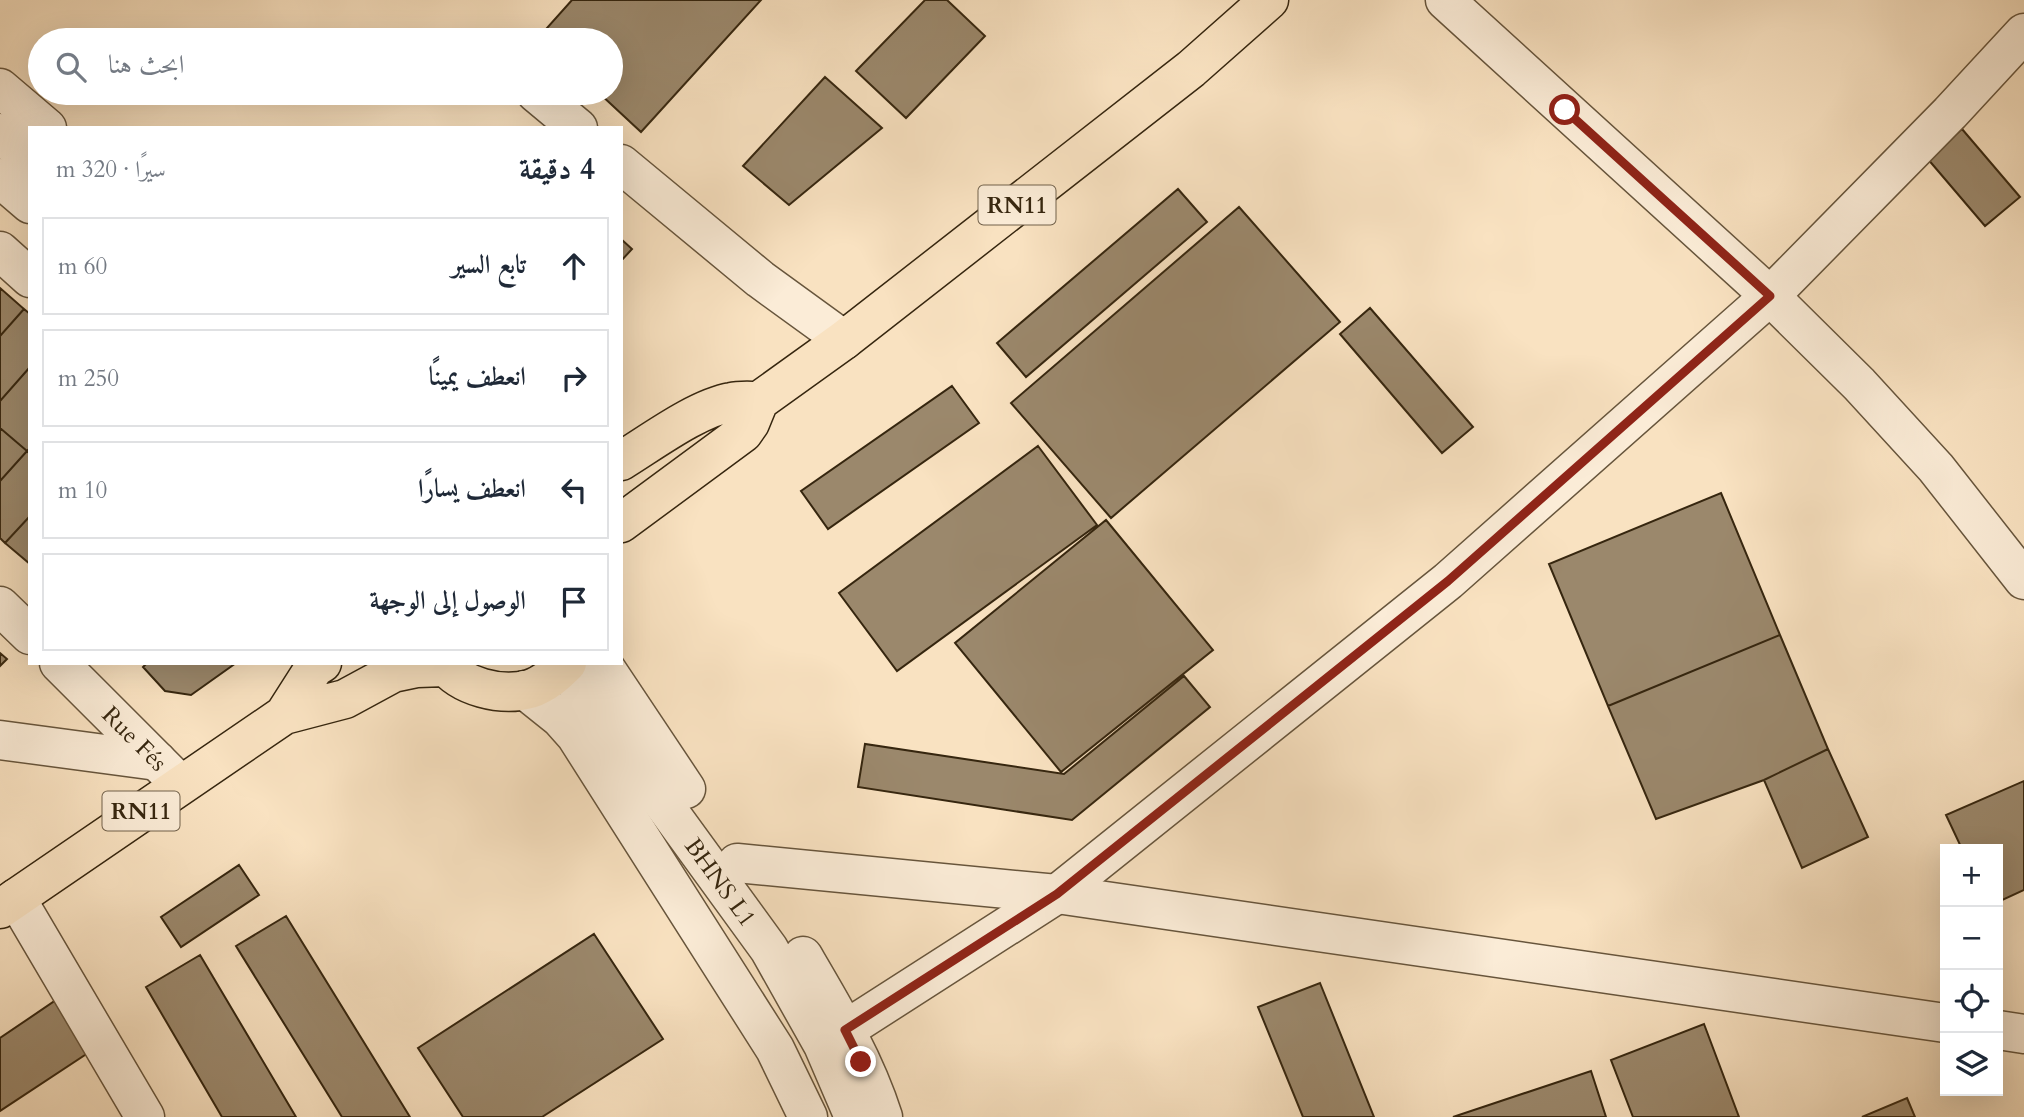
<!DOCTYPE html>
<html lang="ar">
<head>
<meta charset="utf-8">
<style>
  :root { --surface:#fff; --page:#f6f6f7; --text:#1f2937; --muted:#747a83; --line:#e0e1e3 }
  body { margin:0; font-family:Cardo,Amiri,serif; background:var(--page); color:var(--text); direction:rtl }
  .controls { position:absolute; right:21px; bottom:21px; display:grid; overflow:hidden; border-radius:0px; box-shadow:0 7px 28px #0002 }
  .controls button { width:63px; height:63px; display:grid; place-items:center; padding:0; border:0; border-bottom:2px solid var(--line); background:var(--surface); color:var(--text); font:35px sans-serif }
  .stop { position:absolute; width:21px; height:21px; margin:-16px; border:5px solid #8f2418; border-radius:50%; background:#fff }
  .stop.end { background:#8f2418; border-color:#fff; box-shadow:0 2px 7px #0008 }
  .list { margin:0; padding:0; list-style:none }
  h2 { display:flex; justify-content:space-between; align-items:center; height:91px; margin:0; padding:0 28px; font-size:30px }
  h2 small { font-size:23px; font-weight:400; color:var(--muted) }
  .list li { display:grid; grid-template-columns:46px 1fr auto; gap:21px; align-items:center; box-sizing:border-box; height:98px; margin:0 14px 14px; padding:0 14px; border:2px solid var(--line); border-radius:0px }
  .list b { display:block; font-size:26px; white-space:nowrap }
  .list em { font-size:23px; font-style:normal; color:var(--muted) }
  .icon { flex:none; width:38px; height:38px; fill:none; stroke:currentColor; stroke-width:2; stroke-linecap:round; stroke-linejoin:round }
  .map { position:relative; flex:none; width:2024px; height:1117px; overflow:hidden; direction:ltr }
  .search { position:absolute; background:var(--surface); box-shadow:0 7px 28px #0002; left:28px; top:28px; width:595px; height:77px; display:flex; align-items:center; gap:18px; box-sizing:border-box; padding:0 24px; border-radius:38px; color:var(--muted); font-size:26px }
  .panel { position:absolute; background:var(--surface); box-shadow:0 7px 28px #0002; left:28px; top:126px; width:595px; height:539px; border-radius:0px; direction:rtl }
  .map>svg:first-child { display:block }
  .building { fill:#9b886c; stroke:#36260f; stroke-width:2 }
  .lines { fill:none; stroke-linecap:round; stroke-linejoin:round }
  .minor-casing { stroke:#67553c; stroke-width:41 }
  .major-casing { stroke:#36260f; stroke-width:41 }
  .minor { stroke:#fbecd7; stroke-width:38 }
  .major { stroke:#f9e2c1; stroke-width:38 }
  .route { stroke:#8f2418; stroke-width:9 }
  .labels { text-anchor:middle; stroke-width:6; stroke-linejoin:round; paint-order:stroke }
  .shield { fill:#fbecd7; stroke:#71614b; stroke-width:2 }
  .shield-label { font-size:23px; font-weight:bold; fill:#36260f }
  .street-label { font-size:24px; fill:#36260f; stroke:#fbecd7 }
</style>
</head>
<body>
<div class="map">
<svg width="2024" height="1117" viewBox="0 0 2024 1117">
  <rect width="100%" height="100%" fill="#f9e2c1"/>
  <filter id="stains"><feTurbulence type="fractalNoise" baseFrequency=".00286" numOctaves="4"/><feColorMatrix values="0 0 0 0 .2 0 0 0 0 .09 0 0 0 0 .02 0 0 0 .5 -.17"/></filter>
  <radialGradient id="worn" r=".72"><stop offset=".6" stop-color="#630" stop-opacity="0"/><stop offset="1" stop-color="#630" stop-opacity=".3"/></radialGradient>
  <!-- building -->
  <path class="building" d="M572 0H761L641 132 599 93H611V40H541L538 38Z
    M925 0H947L985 36 906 118 856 71Z
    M825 77 882 128 789 205 743 166Z
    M1962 129 2020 197 1985 226 1927 158Z
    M1178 189 1207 222 1026 377 997 343Z
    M1239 207 1340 322 1111 518 1011 403Z
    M621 239 632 249 621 261Z
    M0 288 24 309 0 336Z
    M1370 308 1473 427 1442 453 1340 334Z
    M24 309 30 314V367L0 401V336Z
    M30 367V448L27 451 0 428V401Z
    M952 386 979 423 828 529 801 491Z
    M0 428 27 451 0 481Z
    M1038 446 1097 525 897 671 839 593Z
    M27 451 30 454V516L5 543 0 538V481Z
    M1721 493 1780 635 1608 706 1549 564Z
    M30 516V564L5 543Z
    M1106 520 1213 650 1061 772 955 643Z
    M1780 635 1828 749 1764 780 1656 819 1608 706Z
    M0 653 7 659 0 666Z
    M147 663H236L191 695 165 691 143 667Z
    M1184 676 1210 707 1072 820 858 787 865 744 1064 774Z
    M1828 749 1868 837 1802 868 1764 780Z
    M2024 781V890L1998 902V849H1962L1946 815Z
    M239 865 259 895 181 947 161 917Z
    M286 916 410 1117H342L236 946Z
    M594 934 663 1039 542 1117H463L418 1048Z
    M200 955 296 1117H222L146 987Z
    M1320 983 1374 1117H1303L1258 1007Z
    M59 998 94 1049 0 1111V1038Z
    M1704 1024 1739 1117H1633L1611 1060Z
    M1591 1071 1606 1117H1453Z
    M1907 1098 1915 1117H1862Z"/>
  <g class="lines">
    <defs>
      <g id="minor">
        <path d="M1445 0 1770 296 1859 384 1936 468 2024 580"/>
        <path d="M0 88 47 128"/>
        <path d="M536 93 578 128"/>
        <path d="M0 133 30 160"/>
        <path d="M621 164 760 279 844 340"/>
        <path d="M0 178 30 204"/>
        <path d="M0 251 30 278"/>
        <path d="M0 606 30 635"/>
        <path id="s1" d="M59 663 180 784"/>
        <path id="s2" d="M561 663 769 949 823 1045 854 1117"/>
        <path d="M602 663 686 789"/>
        <path d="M525 690 560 718 576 736 775 1049 808 1117"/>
        <path d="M0 740 157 761"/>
        <path d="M737 863 1057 894 1945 1023"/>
        <path d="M16 898 145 1117"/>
        <path d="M803 956C833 1007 865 1060 883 1117"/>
        <path d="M845 1030 1057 894 1448 581 1770 296 1950 113 2024 33"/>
        <path d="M1998 1030 2024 1034"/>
      </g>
      <path id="major" d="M621 461C652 442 697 408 732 402 740 400 750 401 759 401
        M621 523 743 433 750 423 759 401 844 340 1191 69 1269 0
        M443 663C461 687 501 697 530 689 545 684 556 674 567 663
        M284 715 314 668 322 663
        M0 909 284 715 345 699 393 673 417 668 445 667"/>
    </defs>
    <!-- minor casing -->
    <use href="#minor" class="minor-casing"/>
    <!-- major casing -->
    <use href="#major" class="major-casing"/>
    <!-- minor -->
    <use href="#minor" class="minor"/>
    <!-- major -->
    <use href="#major" class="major"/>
  </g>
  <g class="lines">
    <!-- route -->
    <path class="route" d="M861 1062 845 1030 1057 894 1448 581 1770 296 1565 110"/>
  </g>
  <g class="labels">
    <!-- shield labels -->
    <g class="shield">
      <rect x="978.5" y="185.5" width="77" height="39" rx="5"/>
      <rect x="102.5" y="791.5" width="77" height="39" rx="5"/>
    </g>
    <g class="shield-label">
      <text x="1017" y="213">RN11</text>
      <text x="141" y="819">RN11</text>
    </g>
    <!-- street labels -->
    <g class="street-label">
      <text dy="8" stroke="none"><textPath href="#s1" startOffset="107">Rue Fés</textPath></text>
      <text dy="8" stroke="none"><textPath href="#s2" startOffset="271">BHNS L1</textPath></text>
    </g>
  </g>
  <rect width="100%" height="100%" filter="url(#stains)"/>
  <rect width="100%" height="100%" fill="url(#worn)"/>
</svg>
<div class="controls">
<button>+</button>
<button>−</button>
<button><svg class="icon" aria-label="locate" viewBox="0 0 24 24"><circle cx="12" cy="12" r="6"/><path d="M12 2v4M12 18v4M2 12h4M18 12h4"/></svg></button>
<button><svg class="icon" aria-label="layers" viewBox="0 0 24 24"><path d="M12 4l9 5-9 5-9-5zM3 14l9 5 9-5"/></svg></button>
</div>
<div class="stop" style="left:1565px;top:110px"></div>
<div class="stop end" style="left:861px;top:1062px"></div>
<div class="search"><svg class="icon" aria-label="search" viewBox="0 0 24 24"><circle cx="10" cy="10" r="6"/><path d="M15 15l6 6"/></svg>ابحث هنا</div>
<section class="panel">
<h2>4 دقيقة<small>سيرًا · 320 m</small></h2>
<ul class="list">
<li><svg class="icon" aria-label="ahead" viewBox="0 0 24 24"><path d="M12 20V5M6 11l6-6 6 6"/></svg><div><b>تابع السير</b></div><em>60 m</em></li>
<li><svg class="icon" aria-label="right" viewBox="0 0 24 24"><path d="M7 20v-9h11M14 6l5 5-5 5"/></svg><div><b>انعطف يمينًا</b></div><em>250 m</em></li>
<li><svg class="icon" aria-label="left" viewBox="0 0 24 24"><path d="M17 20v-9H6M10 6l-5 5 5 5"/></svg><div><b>انعطف يسارًا</b></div><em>10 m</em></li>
<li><svg class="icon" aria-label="arrive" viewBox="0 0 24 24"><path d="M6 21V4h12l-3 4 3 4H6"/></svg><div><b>الوصول إلى الوجهة</b></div></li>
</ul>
</section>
</div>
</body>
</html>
